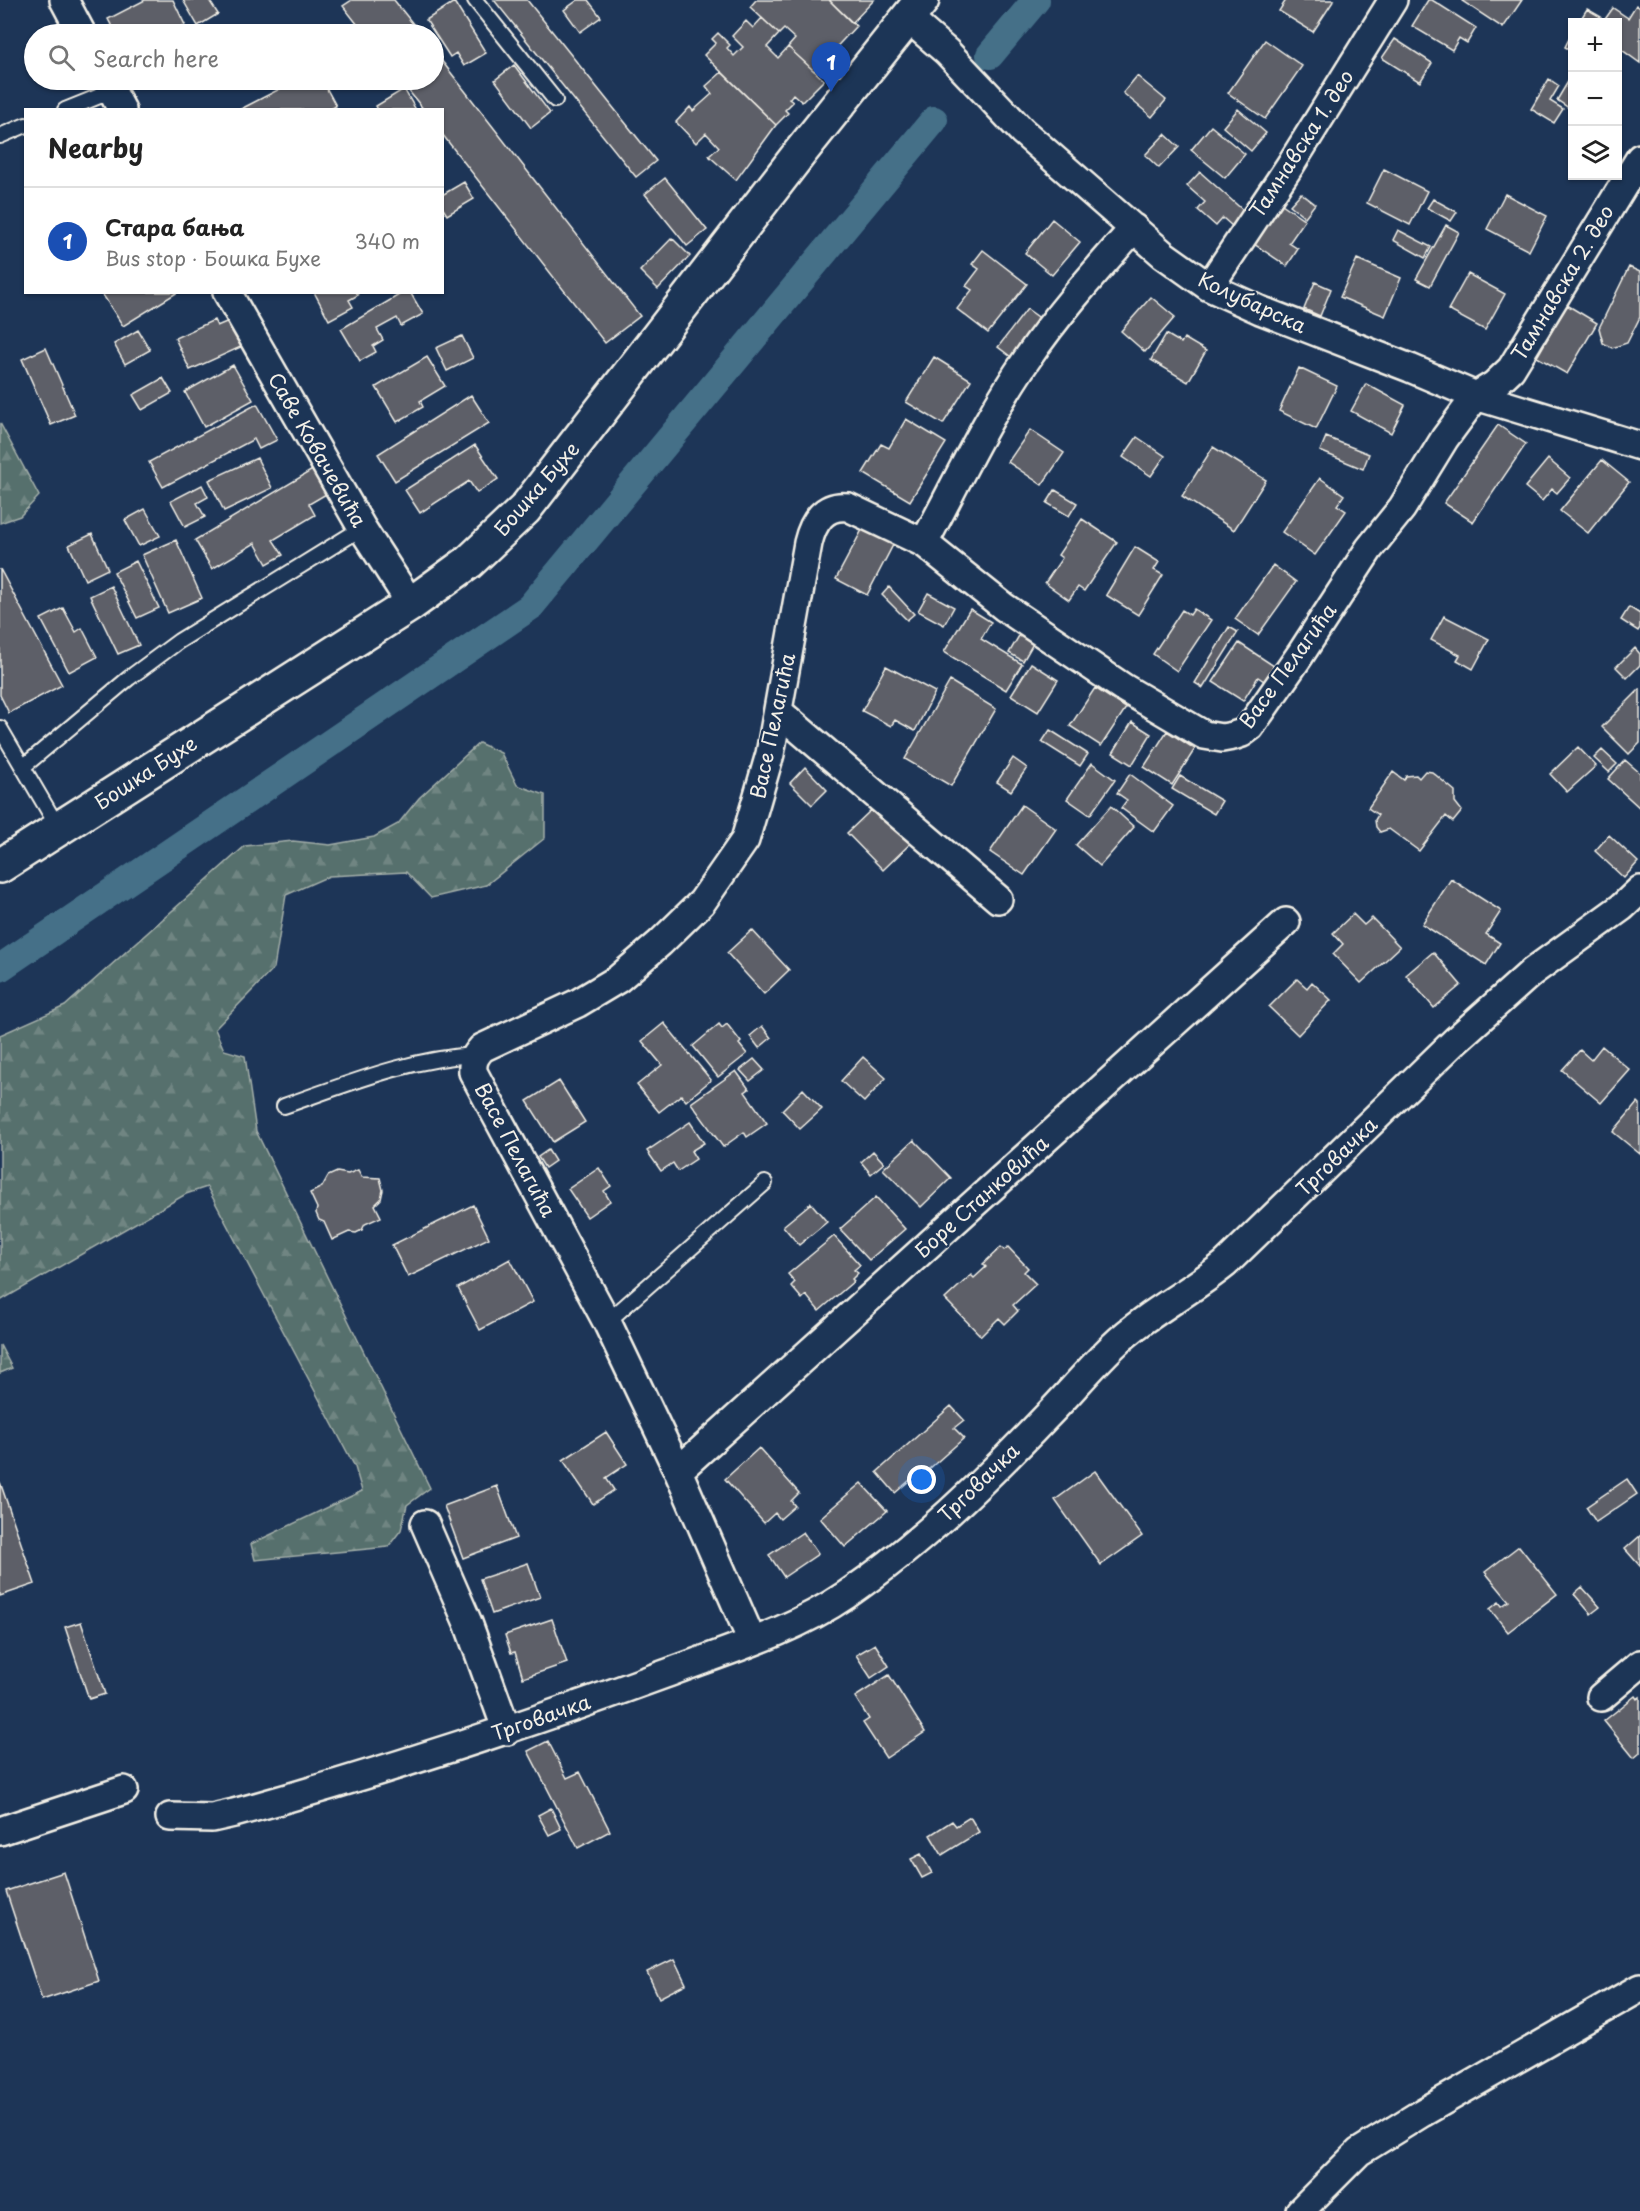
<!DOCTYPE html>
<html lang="en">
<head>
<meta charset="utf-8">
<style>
  :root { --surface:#fff; --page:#f2f2f2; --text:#222; --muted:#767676; --line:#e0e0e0; --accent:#857141 }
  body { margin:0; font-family:"Playpen Sans",sans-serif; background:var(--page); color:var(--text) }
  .controls { position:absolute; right:18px; top:18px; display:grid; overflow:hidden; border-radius:0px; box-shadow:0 2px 4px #0004 }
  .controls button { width:54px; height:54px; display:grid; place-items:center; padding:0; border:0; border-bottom:2px solid var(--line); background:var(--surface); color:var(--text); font:30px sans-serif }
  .you { position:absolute; left:922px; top:1480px; width:21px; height:21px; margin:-15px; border:4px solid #fff; border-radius:50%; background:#1a73e8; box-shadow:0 0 0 9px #1a73e833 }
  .badge { display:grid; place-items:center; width:39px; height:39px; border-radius:50%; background:var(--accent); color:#fff; font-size:20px; font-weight:700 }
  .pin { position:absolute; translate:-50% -50px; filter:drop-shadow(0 2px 3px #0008) }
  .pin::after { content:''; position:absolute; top:32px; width:21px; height:18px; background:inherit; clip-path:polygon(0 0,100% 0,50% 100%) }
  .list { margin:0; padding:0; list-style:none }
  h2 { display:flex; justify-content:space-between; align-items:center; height:78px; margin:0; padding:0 24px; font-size:26px }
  h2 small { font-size:20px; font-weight:400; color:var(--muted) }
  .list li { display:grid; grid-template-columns:39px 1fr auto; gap:18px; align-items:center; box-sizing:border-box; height:108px; padding:0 24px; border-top:2px solid var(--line) }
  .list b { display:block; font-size:22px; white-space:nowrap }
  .list p { margin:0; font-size:20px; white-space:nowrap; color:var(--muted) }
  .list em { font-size:20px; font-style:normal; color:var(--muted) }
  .icon { flex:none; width:33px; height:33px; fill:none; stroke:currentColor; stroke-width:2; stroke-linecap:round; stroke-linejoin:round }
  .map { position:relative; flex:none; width:1640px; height:2211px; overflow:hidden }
  .search { position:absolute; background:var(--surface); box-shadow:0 2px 4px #0004; left:24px; top:24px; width:420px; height:66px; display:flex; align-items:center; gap:15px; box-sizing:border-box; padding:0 21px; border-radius:33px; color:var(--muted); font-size:22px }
  .panel { position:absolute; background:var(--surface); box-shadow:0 2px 4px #0004; left:24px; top:108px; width:420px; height:186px; border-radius:0px }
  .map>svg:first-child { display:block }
  .forest { fill:url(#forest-firs); stroke:#a5b0aa; stroke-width:1.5 }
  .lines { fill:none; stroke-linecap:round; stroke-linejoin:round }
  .canal { stroke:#447088; stroke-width:28 }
  .building { fill:#5d5e67; stroke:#f4f1e8; stroke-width:1.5 }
  .lane-casing { stroke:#f4f1e8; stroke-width:18 }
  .street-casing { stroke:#f4f1e8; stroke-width:32 }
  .secondary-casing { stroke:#f4f1e8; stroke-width:38 }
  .lane { stroke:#1d3557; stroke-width:14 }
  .street { stroke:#1d3557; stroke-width:27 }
  .secondary { stroke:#1d3557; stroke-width:33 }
  .labels { text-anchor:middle; stroke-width:4.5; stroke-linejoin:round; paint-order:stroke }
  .street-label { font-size:20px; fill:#f4f1e8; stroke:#1d3557 }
</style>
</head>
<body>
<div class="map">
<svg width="1640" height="2211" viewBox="0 0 1640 2211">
  <defs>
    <pattern id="forest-firs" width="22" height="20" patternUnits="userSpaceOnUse" patternTransform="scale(1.5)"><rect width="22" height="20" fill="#56706d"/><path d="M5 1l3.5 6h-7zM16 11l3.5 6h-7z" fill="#6f8582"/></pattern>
  </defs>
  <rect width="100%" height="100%" fill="#1d3557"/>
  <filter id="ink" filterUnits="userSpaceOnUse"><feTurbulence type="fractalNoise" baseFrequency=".0167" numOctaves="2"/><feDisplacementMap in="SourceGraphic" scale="12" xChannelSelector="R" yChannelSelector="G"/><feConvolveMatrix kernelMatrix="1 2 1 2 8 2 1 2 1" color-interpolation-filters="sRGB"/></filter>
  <g filter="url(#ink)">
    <!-- forest -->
    <path class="forest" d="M0 423 39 496 20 516 0 523Z
      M479 743 501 753 517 785 545 795V838L486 885 431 898 406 872 329 876 286 895 274 968 215 1029 224 1050 245 1056 256 1131 430 1488 407 1505 401 1530 388 1547 255 1560 251 1544 362 1491 355 1467 207 1187 186 1194 0 1301V1035L65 1006 245 846 293 841 330 845 374 837 398 824 419 798Z
      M0 1345 12 1368 0 1373Z"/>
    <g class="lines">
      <!-- canal -->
      <path class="canal" d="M990 55 1036 0
        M0 968 530 607 934 120"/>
    </g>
    <!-- building -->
    <path class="building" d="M145 0H173L185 25 166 34H116L108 19Z
      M183 0H209L218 14 198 26Z
      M352 0H394L421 34H365L343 6Z
      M494 0H527L656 161 636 177Z
      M578 0H588L601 17 580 32 564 10Z
      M756 0H829L856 26 814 71 788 47 795 39 784 29 779 34 750 7Z
      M829 0H874L852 23Z
      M1286 0H1334L1313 32 1279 11Z
      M1428 0H1432L1476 28 1467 43 1459 38 1452 50 1412 26Z
      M1463 0H1522L1503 28 1462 1Z
      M454 2 486 53 464 66 456 53 450 57 426 20Z
      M1636 5 1640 8V63L1618 47V22H1603L1613 8 1628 18Z
      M1587 9 1601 17 1597 22H1579Z
      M762 18 779 34 767 47 778 58 788 47 824 80 802 102 793 94 789 99 793 102 785 110 788 113 776 125 704 55 716 43 712 39 718 33 730 45 727 48 734 56 743 47 732 36 746 21 753 28Z
      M1572 33V51L1565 47Z
      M1395 39 1432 63 1420 82 1382 58Z
      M1265 40 1302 66 1265 119 1228 93Z
      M434 51 640 316 605 343 442 134V110H424L400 80H434Z
      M514 65 550 113 531 128 495 80Z
      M722 72 776 125 736 180 709 156 719 147 706 133 696 143 676 122 690 107 693 111 712 94 706 86Z
      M1572 75V110L1557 100Z
      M1137 76 1166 100 1152 117 1123 93Z
      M1549 79 1559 86 1550 101 1563 109 1554 123 1531 109Z
      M297 80H322L336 106 329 110H239Z
      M404 89 416 110H378L376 106Z
      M1238 109 1266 133 1251 151 1223 127Z
      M1211 126 1245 154 1225 178 1191 150Z
      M1165 134 1179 147 1159 168 1145 155Z
      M1384 169 1427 191 1410 225 1367 203Z
      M1200 172 1245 212 1232 226 1223 218 1216 226 1198 210 1205 202 1187 186Z
      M665 178 707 230 687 246 645 194Z
      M464 182 474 199 447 215 442 207V195Z
      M1301 193 1315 204 1305 217 1290 205Z
      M1505 194 1547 216 1529 251 1487 229Z
      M1433 199 1457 212 1451 221 1427 208Z
      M1282 204 1305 220 1289 243 1298 249 1287 266 1254 244Z
      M1052 219 1080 242 1052 275 1025 253Z
      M1446 225 1459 232 1430 286 1416 279Z
      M1398 230 1431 247 1425 258 1393 240Z
      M672 238 690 256 658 289 640 271Z
      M983 250 1027 284 988 333 957 309 972 290 966 286 979 269 972 264Z
      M1357 259 1401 278 1385 316 1340 297Z
      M1629 267 1640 272V317L1627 343 1612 348 1603 343 1599 328Z
      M1468 274 1505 294 1485 330 1448 310Z
      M1315 282 1331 289 1320 316 1304 309Z
      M101 292H178L123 326Z
      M314 292H356L358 295 349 300 353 307 329 320Z
      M404 292H410L423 314 401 326 397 318 377 329 383 340 373 346 376 352 360 361 341 329Z
      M1151 297 1175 317 1145 352 1121 331Z
      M1567 305 1597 323 1567 374 1537 357Z
      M1027 309 1045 322 1015 360 998 347Z
      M214 320 217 326 231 320 243 346 190 370 175 338Z
      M138 330 150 350 125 364 114 344Z
      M1166 334 1181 343 1184 338 1206 351 1188 382 1151 360Z
      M462 336 473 358 447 371 436 348Z
      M46 348 75 415 51 425 22 359Z
      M427 357 445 386 420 401 423 407 397 422 376 387Z
      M934 357 971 380 943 424 906 402Z
      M233 365 253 400 204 427 185 392Z
      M1299 368 1337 386 1316 429 1279 411Z
      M163 378 172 393 142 410 133 395Z
      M1366 384 1405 405 1391 433 1351 411Z
      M471 395 489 423 395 481 378 454Z
      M257 404 277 440 259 449 254 439 163 487 149 462Z
      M906 419 946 443 910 501 863 473 881 444 889 448Z
      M1498 425 1526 444 1473 522 1444 503Z
      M1030 430 1064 453 1042 485 1008 462Z
      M1137 437 1165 456 1151 476 1123 457Z
      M1326 437 1369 454 1363 469 1320 451Z
      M475 445 498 479 477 493 469 481 420 513 405 490Z
      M1213 447 1266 480 1234 530 1182 496Z
      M257 458 272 488 224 511 209 480Z
      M1548 459 1570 478 1557 493 1552 489 1542 501 1525 487Z
      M1602 460 1629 482 1588 533 1560 511Z
      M314 469 328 493 309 504 315 515 273 540 283 555 267 564 255 543 212 569 195 540Z
      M1320 478 1344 495 1337 505 1346 511 1315 555 1282 532Z
      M202 485 208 497 197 503 205 517 185 527 171 501Z
      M1055 490 1077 503 1069 516 1047 503Z
      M145 509 160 536 139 546 125 520Z
      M1082 519 1117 542 1084 591 1078 587 1069 600 1045 583 1062 558 1058 555Z
      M863 528 894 543 867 595 836 579Z
      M92 534 108 569 85 580 69 545Z
      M176 540 202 598 168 613 142 555Z
      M1135 547 1159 562 1154 570 1163 575 1138 615 1106 595Z
      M136 561 159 608 137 618 114 572Z
      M1273 565 1296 582 1258 635 1235 619Z
      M0 569 62 685 9 713 0 695Z
      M111 586 139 645 118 654 90 596Z
      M889 587 914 614 907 620 882 595Z
      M928 593 954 607 944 625 918 611Z
      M1629 607 1640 614V628L1638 631 1621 620Z
      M63 608 76 632 82 628 97 657 69 672 41 619Z
      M970 609 991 622 981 639 1022 664 1006 690 944 652Z
      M1194 609 1211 620 1177 671 1153 654 1182 610 1190 615Z
      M1444 616 1489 639 1473 669 1457 660 1460 655 1431 640Z
      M1229 627 1238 632 1203 688 1195 683Z
      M1020 634 1034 642 1023 661 1009 653Z
      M1239 643 1277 668 1267 683 1258 677 1243 701 1213 682Z
      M1635 648 1640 654V665L1627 678 1616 667Z
      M1031 663 1058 680 1038 712 1011 695Z
      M886 666 935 692 915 731 895 720 891 726 862 711Z
      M950 681 996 709 951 786 905 759Z
      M1095 688 1126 708 1101 746 1070 726Z
      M1640 689V743L1629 754 1602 727Z
      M1132 722 1151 734 1132 765 1113 753Z
      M1050 730 1088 754 1080 766 1042 742Z
      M1167 731 1195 749 1172 785 1144 767Z
      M1578 747 1596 766 1567 792 1550 774Z
      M1602 750 1617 764 1609 772 1594 758Z
      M1013 758 1027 768 1011 791 997 782Z
      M1625 760 1640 773V808L1608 779Z
      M1092 763 1115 780 1090 815 1067 799Z
      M805 767 827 790 812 805 790 783Z
      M1425 771 1432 772 1455 791V802L1462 811 1453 822 1446 816 1419 851 1389 829 1380 832 1376 827 1375 820 1378 815 1368 808 1393 772 1404 780 1406 776 1416 775 1419 778Z
      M1130 774 1173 806 1154 832 1121 808 1127 800 1117 793Z
      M1180 776 1222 801 1214 814 1172 789Z
      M1022 805 1056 829 1024 875 990 852Z
      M1111 806 1134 827 1100 866 1076 845Z
      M871 810 880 819 884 814 911 843 883 870 847 833Z
      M1609 835 1638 862 1624 878 1595 851Z
      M1451 879 1501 911 1486 934 1500 943 1486 965 1422 924Z
      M1353 914 1364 925 1372 918 1400 947 1361 983 1333 954 1343 944 1333 933Z
      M752 930 789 970 764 994 727 953Z
      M1433 952 1461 985 1434 1008 1406 975Z
      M1297 979 1307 988 1312 982 1331 1000 1298 1035 1269 1007Z
      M664 1023 711 1080 686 1101 681 1095 659 1112 637 1085 662 1065 642 1041Z
      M719 1024 722 1028 727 1024 741 1042 739 1044 747 1054 718 1077 693 1046Z
      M762 1026 771 1038 759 1048 750 1036Z
      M1602 1046 1630 1070 1601 1103 1562 1070 1580 1050 1591 1060Z
      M863 1057 886 1078 864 1102 841 1081Z
      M754 1059 764 1070 750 1081 740 1070Z
      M736 1071 749 1089 745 1092 767 1123 747 1137 744 1132 723 1147 691 1103Z
      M559 1081 585 1122 553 1142 527 1101Z
      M803 1089 822 1109 800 1129 782 1110Z
      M1638 1102 1640 1104V1154L1613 1132Z
      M690 1122 704 1143 691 1151 696 1159 678 1171 673 1163 661 1171 647 1151Z
      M914 1140 951 1178 921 1207 883 1169Z
      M548 1150 555 1161 545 1168 538 1157Z
      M873 1151 884 1163 871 1174 861 1162Z
      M599 1168 611 1186 604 1191 610 1201 587 1217 568 1189Z
      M358 1170 362 1177 380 1178 383 1190 381 1199 375 1205 381 1217 365 1224 362 1230 356 1233 349 1232 332 1240 324 1222 319 1220 316 1213 317 1208 310 1193 322 1187 328 1176 337 1172 348 1174Z
      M876 1197 905 1229 869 1260 840 1229Z
      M811 1203 827 1222 799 1245 783 1226Z
      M473 1205 489 1238 408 1277 392 1245Z
      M834 1236 860 1265 854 1270 858 1273 852 1279 854 1281 819 1311 806 1295 802 1299 791 1286 795 1282 788 1274Z
      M1001 1247 1004 1250 1008 1247 1028 1268 1024 1272 1036 1284 1013 1305 1018 1311 1005 1324 999 1318 981 1336 945 1299 971 1275 974 1278 986 1267 983 1264Z
      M510 1259 533 1302 480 1330 458 1288Z
      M951 1406 964 1420 954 1428 964 1438 919 1478 916 1475 895 1493 877 1472Z
      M606 1432 627 1464 606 1478 614 1490 593 1504 563 1460Z
      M759 1448 799 1493 791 1501 795 1506 780 1519 775 1513 764 1523 725 1479Z
      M1095 1471 1142 1536 1101 1565 1055 1500Z
      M1627 1479 1637 1494 1596 1522 1586 1507Z
      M0 1482 35 1584 0 1596Z
      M861 1483 887 1511 845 1547 820 1518Z
      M497 1486 516 1538 463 1558 444 1506Z
      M803 1532 818 1554 784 1577 769 1555Z
      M1640 1536V1566L1625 1549Z
      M1519 1546 1557 1594 1508 1632 1490 1609 1499 1602 1502 1606 1509 1601 1485 1572Z
      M528 1563 540 1597 492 1614 480 1579Z
      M1582 1587 1600 1607 1591 1614 1574 1594Z
      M552 1619 567 1663 523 1678 515 1652 511 1653 505 1635Z
      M81 1622 105 1694 89 1699 65 1627Z
      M875 1644 889 1666 871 1678 856 1655Z
      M889 1675 925 1732 886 1758 863 1723 869 1719 855 1697Z
      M1635 1696 1637 1699 1640 1697V1753L1634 1758 1604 1721Z
      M548 1741 567 1778 580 1772 610 1831 578 1848 528 1751Z
      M551 1808 561 1829 549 1835 538 1815Z
      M970 1817 979 1832 942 1855 930 1835 952 1821 956 1826Z
      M921 1854 932 1873 922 1878 911 1859Z
      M64 1872 99 1981 42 2000 6 1891Z
      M674 1959 686 1984 659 1998 647 1972Z"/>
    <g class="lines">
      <defs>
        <path id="lane" d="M475 0 555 100
          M65 110 112 91
          M0 136 26 125
          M0 728 59 829
          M23 767 129 678 179 641 362 528
          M284 1106C345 1085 410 1058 476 1055
          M607 1322 765 1183"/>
        <path id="street" d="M64 0 82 34
          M908 18 947 52 1022 131 1164 255 1209 287 1260 310 1410 368 1476 396 1640 446
          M106 80 122 110
          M1209 287 1291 164 1393 0
          M227 292 362 528 411 604
          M924 543C957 482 987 417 1027 359 1059 312 1096 271 1134 228
          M779 712 998 899
          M678 1471 1286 922
          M425 1524 468 1623 507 1731
          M752 1641 678 1471 607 1322 473 1072C472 1061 475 1056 482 1048L578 1003 618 979 660 943 702 902 745 840 770 754 808 543C813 522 824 504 848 507L924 543 1004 607 1124 688 1204 735 1222 738 1233 736 1242 733 1250 727 1300 655 1369 549 1402 508 1445 438 1476 396 1494 385 1511 369 1640 158
          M1601 1697 1640 1664
          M170 1817 212 1818 234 1813C380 1773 523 1726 665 1674 725 1651 792 1632 846 1595 919 1545 984 1482 1045 1418 1068 1395 1089 1369 1113 1346 1146 1314 1189 1293 1225 1264L1456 1040 1532 972 1622 907 1640 890
          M0 1831 124 1790
          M1300 2211 1359 2152 1422 2113 1640 1988"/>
        <path id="secondary" d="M0 866 411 604 469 562 525 509 799 154 922 0"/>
      </defs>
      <!-- lane casing -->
      <use href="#lane" class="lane-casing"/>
      <!-- street casing -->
      <use href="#street" class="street-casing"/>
      <!-- secondary casing -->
      <use href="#secondary" class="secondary-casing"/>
      <!-- lane -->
      <use href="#lane" class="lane"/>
      <!-- street -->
      <use href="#street" class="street"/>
      <!-- secondary -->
      <use href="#secondary" class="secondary"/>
    </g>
  </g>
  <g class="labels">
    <!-- street labels -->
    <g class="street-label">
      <text transform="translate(1302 144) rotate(-57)" y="7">Тамнавска 1. део</text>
      <text transform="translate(1563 283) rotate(-59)" y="7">Тамнавска 2. део</text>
      <text transform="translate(1252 303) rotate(25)" y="7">Колубарска</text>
      <text transform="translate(317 450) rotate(60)" y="7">Саве Ковачевића</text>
      <text transform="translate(537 489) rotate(-49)" y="7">Бошка Бухе</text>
      <text transform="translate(1288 666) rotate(-54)" y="7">Васе Пелагића</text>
      <text transform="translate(773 726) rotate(-78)" y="7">Васе Пелагића</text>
      <text transform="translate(146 773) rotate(-33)" y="7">Бошка Бухе</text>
      <text transform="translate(515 1150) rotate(62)" y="7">Васе Пелагића</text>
      <text transform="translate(1337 1157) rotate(-44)" y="7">Трговачка</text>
      <text transform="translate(982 1197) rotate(-42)" y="7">Боре Станковића</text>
      <text transform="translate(979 1483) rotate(-44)" y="7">Трговачка</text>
      <text transform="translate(541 1718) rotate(-19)" y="7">Трговачка</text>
    </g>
  </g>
</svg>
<div class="controls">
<button>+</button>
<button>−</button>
<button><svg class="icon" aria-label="layers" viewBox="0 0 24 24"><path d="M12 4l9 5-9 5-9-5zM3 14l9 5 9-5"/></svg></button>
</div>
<div class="you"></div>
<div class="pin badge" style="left:831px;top:92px;background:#1a4fb4">1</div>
<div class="search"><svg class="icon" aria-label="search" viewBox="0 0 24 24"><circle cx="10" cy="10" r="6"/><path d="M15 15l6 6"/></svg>Search here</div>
<section class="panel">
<h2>Nearby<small></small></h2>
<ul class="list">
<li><span class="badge" style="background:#1a4fb4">1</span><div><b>Стара бања</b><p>Bus stop · Бошка Бухе</p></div><em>340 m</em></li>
</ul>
</section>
</div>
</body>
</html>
